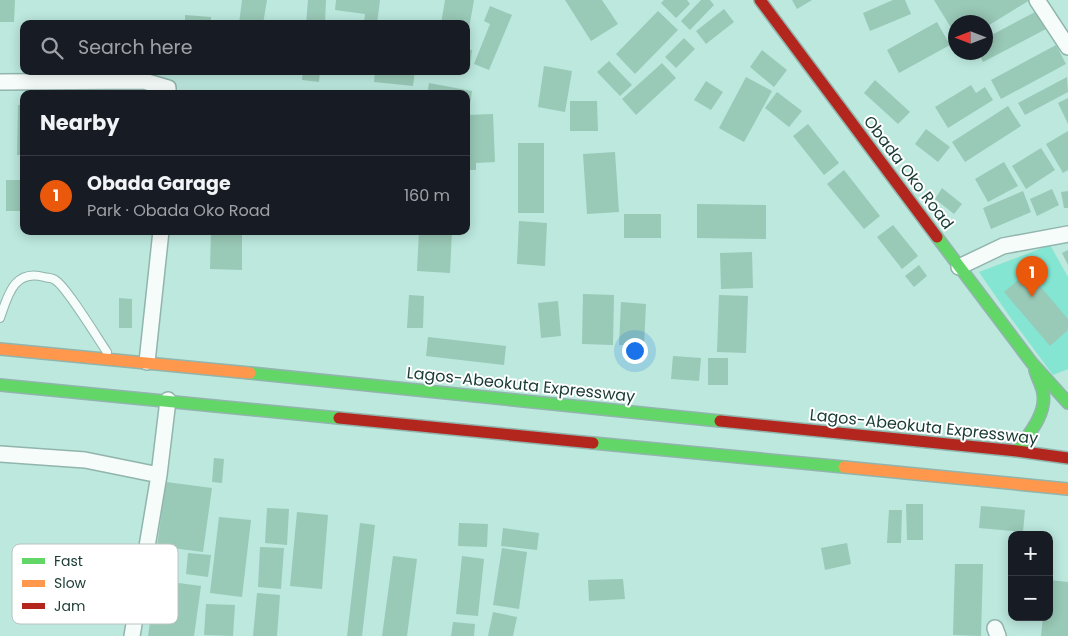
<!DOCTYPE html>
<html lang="en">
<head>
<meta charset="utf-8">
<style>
  :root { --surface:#171b24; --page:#20242c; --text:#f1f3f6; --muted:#9ea1a6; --line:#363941; --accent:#ea580c }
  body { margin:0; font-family:Poppins,sans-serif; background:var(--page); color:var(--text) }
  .controls { position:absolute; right:15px; bottom:15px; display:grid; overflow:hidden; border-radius:10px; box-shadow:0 2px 12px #0003 }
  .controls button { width:45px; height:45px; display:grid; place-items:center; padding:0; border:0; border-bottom:1px solid var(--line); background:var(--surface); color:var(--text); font:25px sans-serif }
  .compass { position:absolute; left:948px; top:15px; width:45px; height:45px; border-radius:50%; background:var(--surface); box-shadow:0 2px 12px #0003; rotate:270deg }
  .you { position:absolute; left:634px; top:350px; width:18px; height:18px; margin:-12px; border:4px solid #fff; border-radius:50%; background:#1a73e8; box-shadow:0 0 0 8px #1a73e833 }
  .badge { display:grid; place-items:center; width:32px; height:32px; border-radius:50%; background:var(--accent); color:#fff; font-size:16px; font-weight:700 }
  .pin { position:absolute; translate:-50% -41px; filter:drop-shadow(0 1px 2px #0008) }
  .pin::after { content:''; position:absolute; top:26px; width:18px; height:15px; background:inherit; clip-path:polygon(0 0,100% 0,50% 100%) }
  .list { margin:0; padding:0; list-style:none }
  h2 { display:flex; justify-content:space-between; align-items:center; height:65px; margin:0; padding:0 20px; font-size:21px }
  h2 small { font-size:16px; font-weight:400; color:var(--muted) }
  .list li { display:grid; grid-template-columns:32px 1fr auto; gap:15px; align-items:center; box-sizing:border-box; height:80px; padding:0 20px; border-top:1px solid var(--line) }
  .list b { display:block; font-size:19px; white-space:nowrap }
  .list p { margin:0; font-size:16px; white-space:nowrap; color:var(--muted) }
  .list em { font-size:16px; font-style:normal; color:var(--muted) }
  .icon { flex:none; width:28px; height:28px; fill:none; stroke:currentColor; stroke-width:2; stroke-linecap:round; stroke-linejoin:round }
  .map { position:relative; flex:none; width:1068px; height:636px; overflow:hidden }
  .search { position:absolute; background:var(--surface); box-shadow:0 2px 12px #0003; left:20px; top:20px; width:450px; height:55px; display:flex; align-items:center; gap:12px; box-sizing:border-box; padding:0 18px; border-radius:10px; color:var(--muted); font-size:19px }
  .panel { position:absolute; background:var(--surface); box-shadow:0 2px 12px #0003; left:20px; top:90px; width:450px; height:145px; border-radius:10px }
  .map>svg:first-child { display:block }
  .green { fill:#83e5d2 }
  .building { fill:#99c9b7 }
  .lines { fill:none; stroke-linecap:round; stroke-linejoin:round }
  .lane-casing { stroke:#91b4ac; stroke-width:10 }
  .street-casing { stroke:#91b4ac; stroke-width:18 }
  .fast-casing { stroke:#91b4ac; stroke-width:14 }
  .slow-casing { stroke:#91b4ac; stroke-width:14 }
  .jam-casing { stroke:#91b4ac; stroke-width:14 }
  .lane { stroke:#f5fcfa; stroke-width:8 }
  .street { stroke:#f5fcfa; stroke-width:15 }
  .fast { stroke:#63d668; stroke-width:11 }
  .slow { stroke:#ff974d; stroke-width:11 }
  .jam { stroke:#b3261e; stroke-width:11 }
  .labels { text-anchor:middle; stroke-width:4; stroke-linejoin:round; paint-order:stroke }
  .street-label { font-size:16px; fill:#193b34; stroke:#fff }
  .key { fill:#fff; stroke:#bac4c2; stroke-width:1 }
  .key-label { font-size:14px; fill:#193b34 }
</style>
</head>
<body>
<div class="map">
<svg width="1068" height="636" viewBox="0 0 1068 636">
  <rect width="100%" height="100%" fill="#bce8de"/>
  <!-- green -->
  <path class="green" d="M1050 245 1068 277V369L1053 375 1010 317 979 272Z"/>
  <!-- building -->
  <path class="building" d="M0 0H15L14 22H0Z
    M242 0H267L263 24H239Z
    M308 0H326L325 24H306Z
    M336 0H380L377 24 364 22 365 14 335 10Z
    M445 0H474L467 40 466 24H441Z
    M565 0H602L618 24 591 41Z
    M664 0H687L690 4 676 18 661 3Z
    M701 0H710L714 5 690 30 681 21Z
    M792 0H812L797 9Z
    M893 0H905L911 14 870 31 863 13Z
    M934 0H1030L986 27V22H956V36Z
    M490 6 512 15 489 70 474 64 490 24 484 21Z
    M724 9 734 22 706 44 696 31Z
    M658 11 678 30 635 74 616 54Z
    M1037 11 1046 29 983 62 978 52H986V38Z
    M185 15 211 17V24H185Z
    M937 22 950 45 899 73 887 50Z
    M684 38 695 49 676 68 665 57Z
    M1056 45 1066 64 1001 99 991 80Z
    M466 49 472 50 470 68H466Z
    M762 50 787 70 774 87 750 67Z
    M609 61 632 85 620 96 597 72Z
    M662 63 676 78 636 115 622 99Z
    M544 66 572 71 565 112 538 107Z
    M303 71H320L319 82 302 80Z
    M375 71H415L413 86 374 82Z
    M746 77 772 91 744 142 719 128Z
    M1067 77 1068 92 1025 115 1018 103Z
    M875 80 910 112 898 124 864 93Z
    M706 81 723 92 711 110 694 100Z
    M429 83 472 91 469 112 466 111V94H427Z
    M971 85 976 93 985 87 993 100 948 128 935 107Z
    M777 92 802 111 789 127 765 108Z
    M1068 98V124L1058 103Z
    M570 101H597L598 131H570Z
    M18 105H24V155H17Z
    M1008 106 1021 126 965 162 952 142Z
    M493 114 495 162 476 163V170H466V115Z
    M808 124 839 163 824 175 793 136Z
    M926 129 950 147 938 162 915 144Z
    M1068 131V170L1063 173 1046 144Z
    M518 143H544V213H518Z
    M1041 148 1055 170 1026 189 1012 166Z
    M615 152 619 212 587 214 583 154Z
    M1004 162 1018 186 988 202 975 179Z
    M844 170 880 216 864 229 827 184Z
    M6 180H24V211H6Z
    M942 188 962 204 954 214 935 199Z
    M1052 189 1059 205 1037 216 1030 199Z
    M1023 191 1031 212 991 229 983 208Z
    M1068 191V208H1064L1061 192Z
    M697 204 766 205V239L697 238Z
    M624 214H661V238H624Z
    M519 221 547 223 545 266 517 264Z
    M893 225 918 256 902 269 877 237Z
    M211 231H242V270L210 269Z
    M419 231H452L450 273 417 271Z
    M1068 250V265L1062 253Z
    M752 252 753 288 721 289 720 253Z
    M919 265 927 276 914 287 905 276Z
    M1028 272 1068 319V330L1050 346 1004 292Z
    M583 294 614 295 613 345 582 344Z
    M409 295 424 296 423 328H407Z
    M719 295 748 296 746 353 717 352Z
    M119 298 132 299V328H119Z
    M558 301 561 336 541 338 538 303Z
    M621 302 646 304 644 346 619 345Z
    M428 337 506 346 504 365 426 356Z
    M673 356 701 358 699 381 671 379Z
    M708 358H728V385H708Z
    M214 458 224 459 222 483 212 482Z
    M166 482 212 488 203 552 157 546Z
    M906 504H923V540H907Z
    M981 506 1025 510 1023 532 979 528Z
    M267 508 289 509 287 545 265 543Z
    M889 510H902L901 543H887Z
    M297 512 328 515 322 589 290 586Z
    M219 517 251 520 242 597 210 593Z
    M360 523 375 525 362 636H347Z
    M459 523 488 524 487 547 458 546Z
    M503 528 539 533 537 550 501 546Z
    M847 543 851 564 825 570 821 548Z
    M260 547 284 548 281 589 258 587Z
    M502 548 527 552 519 609 493 605Z
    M188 553 211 555 208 577 186 574Z
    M393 556 417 559 407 636H382Z
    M462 556 484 559 478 616 456 614Z
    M955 564H983L981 636 953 635Z
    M623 579 625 599 589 601 588 580Z
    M156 580 201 586 194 636H148Z
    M1049 580 1068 582V636H1041L1043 617H1049Z
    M257 593 280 595 277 636H253Z
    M206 604 235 605 233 636 204 635Z
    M493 612 517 617 513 636H488Z
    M453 622 475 624 474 636H451Z"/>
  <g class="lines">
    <defs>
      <path id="lane" d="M0 318C8 295 14 269 44 277 48 278 53 278 55 280 66 286 98 339 107 352"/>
      <path id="street" d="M1037 0 1068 47
        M0 82 144 81 168 88V94
        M959 267 1003 246 1068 234
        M147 362 161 231
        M0 454 85 460 159 475
        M995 628 998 636
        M132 636 159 475 168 400"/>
      <path id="fast" d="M937 237 1032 363 1068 403
        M250 373 720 421
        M0 385 339 418
        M593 443 844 467
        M1017 451C1028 435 1047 414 1043 393 1042 385 1037 378 1035 370"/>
      <path id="slow" d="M0 349 250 373
        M844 467 1068 489"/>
      <path id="jam" d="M760 0 937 237
        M339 418 593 443
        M720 421 1017 451 1068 458"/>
    </defs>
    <!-- lane casing -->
    <use href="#lane" class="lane-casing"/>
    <!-- street casing -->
    <use href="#street" class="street-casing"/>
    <!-- fast casing -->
    <use href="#fast" class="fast-casing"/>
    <!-- slow casing -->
    <use href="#slow" class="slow-casing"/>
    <!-- jam casing -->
    <use href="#jam" class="jam-casing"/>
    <!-- lane -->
    <use href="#lane" class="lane"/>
    <!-- street -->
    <use href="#street" class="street"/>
    <!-- fast -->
    <use href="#fast" class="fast"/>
    <!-- slow -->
    <use href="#slow" class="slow"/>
    <!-- jam -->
    <use href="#jam" class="jam"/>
  </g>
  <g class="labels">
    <!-- street labels -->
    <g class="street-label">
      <text transform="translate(909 172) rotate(53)" y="6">Obada Oko Road</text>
      <text transform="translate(521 384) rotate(6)" y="6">Lagos-Abeokuta Expressway</text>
      <text transform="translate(924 426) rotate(6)" y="6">Lagos-Abeokuta Expressway</text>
    </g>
  </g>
  <!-- legend -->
  <rect x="12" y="544" width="166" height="80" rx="8" class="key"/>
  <rect x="22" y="558" width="23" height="6" fill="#63d668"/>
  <rect x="22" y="580" width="23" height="7" fill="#ff974d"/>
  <rect x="22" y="603" width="23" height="6" fill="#b3261e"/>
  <g class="key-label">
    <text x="54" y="566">Fast</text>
    <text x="54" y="588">Slow</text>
    <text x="54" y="611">Jam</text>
  </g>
</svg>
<div class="controls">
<button>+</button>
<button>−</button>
</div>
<svg class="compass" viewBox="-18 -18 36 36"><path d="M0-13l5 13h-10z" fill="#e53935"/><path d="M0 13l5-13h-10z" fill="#9ea1a6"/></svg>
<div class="you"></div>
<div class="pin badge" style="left:1032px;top:297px">1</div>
<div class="search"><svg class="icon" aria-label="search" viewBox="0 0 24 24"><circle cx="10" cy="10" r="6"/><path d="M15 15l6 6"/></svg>Search here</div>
<section class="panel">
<h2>Nearby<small></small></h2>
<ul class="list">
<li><span class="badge">1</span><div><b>Obada Garage</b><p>Park · Obada Oko Road</p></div><em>160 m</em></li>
</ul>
</section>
</div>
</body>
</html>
